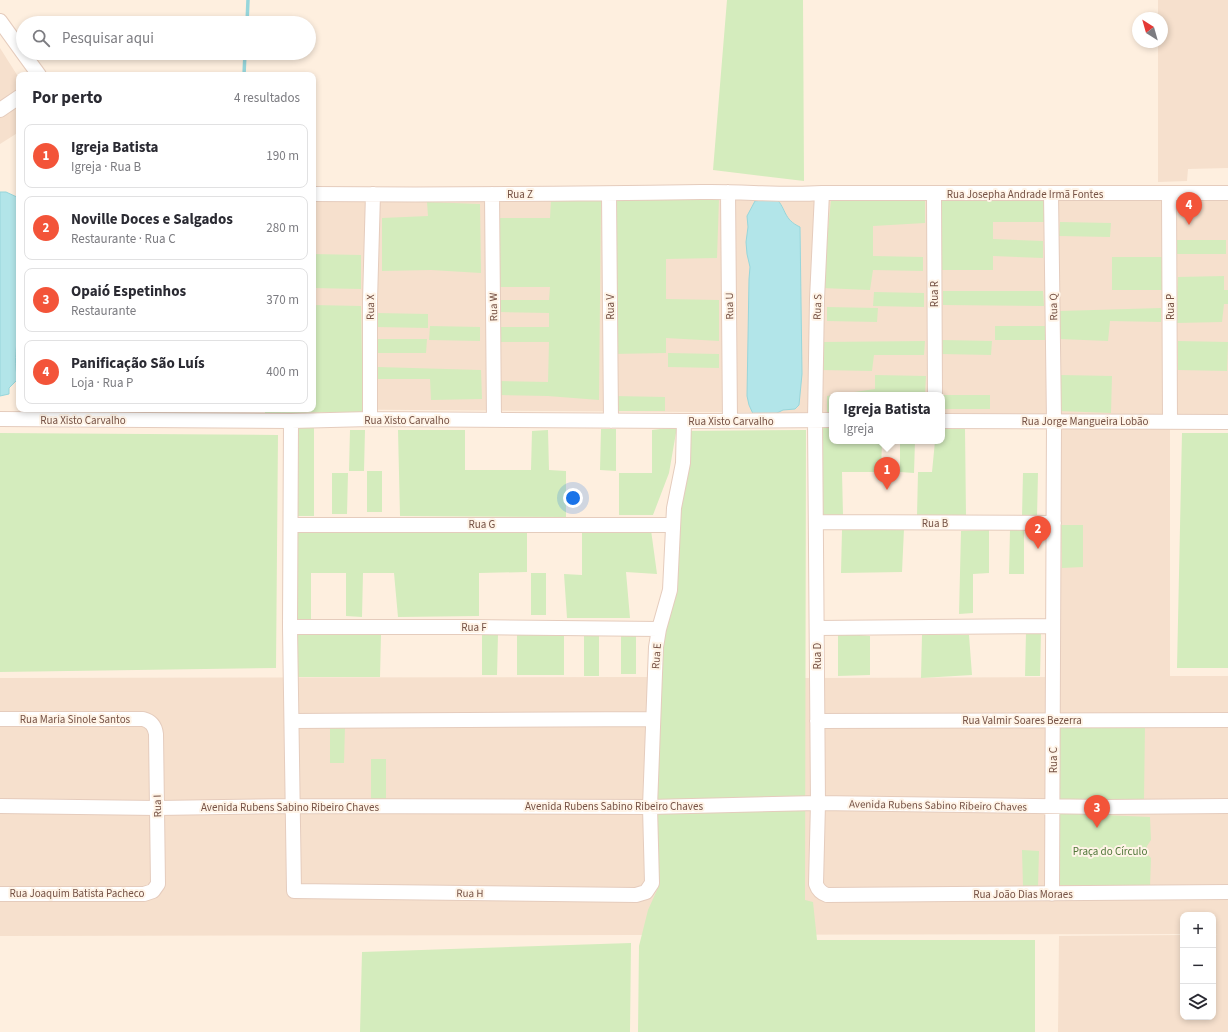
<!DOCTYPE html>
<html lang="pt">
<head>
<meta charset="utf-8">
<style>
  :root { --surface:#fff; --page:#f7f7f7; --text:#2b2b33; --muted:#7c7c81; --line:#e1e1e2; --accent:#f35439 }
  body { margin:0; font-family:"Source Sans 3",sans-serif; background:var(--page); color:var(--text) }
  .controls { position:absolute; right:12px; bottom:12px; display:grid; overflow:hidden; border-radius:8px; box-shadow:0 2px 6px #0003 }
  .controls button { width:36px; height:36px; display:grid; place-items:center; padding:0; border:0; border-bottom:1px solid var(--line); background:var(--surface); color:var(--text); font:20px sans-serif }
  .compass { position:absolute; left:1132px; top:12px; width:36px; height:36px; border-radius:50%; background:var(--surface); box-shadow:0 2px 6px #0003; rotate:323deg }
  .you { position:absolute; left:573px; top:498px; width:14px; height:14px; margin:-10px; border:3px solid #fff; border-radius:50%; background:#1a73e8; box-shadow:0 0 0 6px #1a73e833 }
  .badge { display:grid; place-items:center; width:26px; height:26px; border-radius:50%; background:var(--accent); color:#fff; font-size:13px; font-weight:700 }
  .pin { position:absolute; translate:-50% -33px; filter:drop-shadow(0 1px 2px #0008) }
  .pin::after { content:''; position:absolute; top:21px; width:14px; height:12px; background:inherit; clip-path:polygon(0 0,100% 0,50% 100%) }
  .popup { position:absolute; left:829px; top:392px; width:116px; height:52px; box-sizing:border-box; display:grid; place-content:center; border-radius:8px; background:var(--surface); filter:drop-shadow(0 1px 3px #0005); font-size:13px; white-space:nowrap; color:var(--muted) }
  .popup b { font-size:15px; color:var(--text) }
  .popup::after { content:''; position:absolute; left:50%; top:100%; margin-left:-8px; border:8px solid transparent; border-top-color:var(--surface) }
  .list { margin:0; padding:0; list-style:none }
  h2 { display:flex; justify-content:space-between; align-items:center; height:52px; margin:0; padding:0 16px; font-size:17px }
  h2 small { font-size:13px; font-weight:400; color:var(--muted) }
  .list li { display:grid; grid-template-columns:26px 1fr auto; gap:12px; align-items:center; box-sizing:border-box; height:64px; margin:0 8px 8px; padding:0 8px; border:1px solid var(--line); border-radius:8px }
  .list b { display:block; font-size:15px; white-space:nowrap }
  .list p { margin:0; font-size:13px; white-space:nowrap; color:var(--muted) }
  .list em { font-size:13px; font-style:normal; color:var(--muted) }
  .icon { flex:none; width:22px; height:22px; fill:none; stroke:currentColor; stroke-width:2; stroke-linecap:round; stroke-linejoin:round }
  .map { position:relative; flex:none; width:1228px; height:1032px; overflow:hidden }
  .search { position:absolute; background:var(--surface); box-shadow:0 2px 6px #0003; left:16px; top:16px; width:300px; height:44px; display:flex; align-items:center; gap:10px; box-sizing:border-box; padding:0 14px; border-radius:22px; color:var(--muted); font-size:15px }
  .panel { position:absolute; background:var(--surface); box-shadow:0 2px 6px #0003; left:16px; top:72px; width:300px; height:340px; border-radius:8px }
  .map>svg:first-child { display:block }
  .residential { fill:#f6e0cd }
  .green { fill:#d4ecbd }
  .water { fill:#b2e5e9; stroke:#97d6db }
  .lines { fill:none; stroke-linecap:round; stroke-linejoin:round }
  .stream { stroke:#97d6db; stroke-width:3.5 }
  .minor-casing { stroke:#e5ccbd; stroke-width:16 }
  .minor { stroke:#fff; stroke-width:14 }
  .labels { text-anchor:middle; stroke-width:4; stroke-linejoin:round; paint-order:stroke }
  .street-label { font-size:11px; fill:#765245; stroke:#fff4e7 }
  .park-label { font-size:11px; fill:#51773a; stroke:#fff4e7 }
</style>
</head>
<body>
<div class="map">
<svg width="1228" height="1032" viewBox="0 0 1228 1032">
  <rect width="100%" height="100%" fill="#feefdf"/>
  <!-- residential -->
  <path class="residential" d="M1158 0H1228V168L1188 169 1187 181 1158 182V42H1162V18H1158Z
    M0 48 19 78V132L0 144Z
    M1228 193V417L942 414V395H832V413L284 409H313V194Z
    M1055 429H1170V676H1228V1032H1058L1059 936 1183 935V1017H1213V935H1218L1213 934V915H1183V934L0 936V678L641 677 811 678 1055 677Z"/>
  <!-- green -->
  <path class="green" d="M727 0H803L804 181 713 170Z
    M1045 198V222H993V239L1043 241V258L993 256V270H942V200Z
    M601 199 599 400 548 396 497 395V381L548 382 549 342H498V327H549V313L499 312V300H549L550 287H498L497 218H550L551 200Z
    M719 199 717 258 666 259V299L719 300V341L666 338V353L613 354 615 200Z
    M831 200H925V223L873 226V256L923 257V271L873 270 870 290 822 288Z
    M427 202 480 204 481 273 431 270 382 271V218L428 216Z
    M1060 222 1111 223 1110 237 1059 236Z
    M1176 240H1226V254H1175Z
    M313 254 361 255V289L313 288Z
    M1112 257H1163L1162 290H1112Z
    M1224 276V290H1228V304H1224L1222 322 1176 323 1178 277Z
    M943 291H1043L1044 306 943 305Z
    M874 292 924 293V307L873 306Z
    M313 305 361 306 363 412 265 413V409H313Z
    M827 307 878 308 877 322 827 321Z
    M1161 308V322L1110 321 1108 341 1059 339 1060 311Z
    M377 313 428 314V328L377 327Z
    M430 326 480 327V341L429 340Z
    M995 326H1046V340H995Z
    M376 339H427L426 353H375Z
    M941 340 992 341 991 355 941 354Z
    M925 341 924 355H874L872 371 820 370 822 342Z
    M1178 341 1228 342 1227 371 1178 370Z
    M668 353 719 354V368L668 367Z
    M378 367 481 370 482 399 431 400 430 379H377Z
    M875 375 926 376 925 395H832V412H827V396L875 389Z
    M1061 375 1112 376 1111 413 1058 411Z
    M940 395H990V409H942V395Z
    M615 396 665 397V411H614Z
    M677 427 669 473 653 515H619V473H652V430Z
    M822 427H832V441H882L881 472H842L843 515 821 516Z
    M297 428H314V516H297Z
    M601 429H616V471L600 470Z
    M942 429H965L966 516H917L918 472H932L935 441H942Z
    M350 430H365L364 471H349Z
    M398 430H465V470H531L532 431 548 430 549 470 566 471V517L400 516Z
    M806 430 805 900 813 902 817 940H1035V1032H638L639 946 648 910 657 890 656 817 658 640 684 431Z
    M0 433 278 435 276 668 0 672Z
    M1182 433H1228V668H1177Z
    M900 441H915L914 473 900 472Z
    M367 471H382V512H367Z
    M332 473H348L347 514H332Z
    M1023 473H1038L1037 517 1022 516Z
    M1061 525H1083V567L1062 568Z
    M904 529 902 572 841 573 842 530Z
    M527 530V572L479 573V616L398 617 394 573H363L362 617 346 616V573H311V620H294V532Z
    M651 530 657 574 626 572 630 618H567L564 574 582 575V531Z
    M989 530V573L973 574V613L959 614 961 531Z
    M1010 530H1024V574H1009Z
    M531 573H546V615H531Z
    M1026 632H1041L1040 676H1025Z
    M564 633V675H517V634Z
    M621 633H636V674H621Z
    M838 633 870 636V675L838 676Z
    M482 634H498L497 675H482Z
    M297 635H381L380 677H295Z
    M584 635H599V676H584Z
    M922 635H969L972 675 921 678Z
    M330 725 345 726 344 763H330Z
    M1060 725H1145L1144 800H1059Z
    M371 759H386V800H371Z
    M1057 813 1150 817 1151 840 1147 846V854L1151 858 1150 887 1055 885Z
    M1022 850 1039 851 1038 887H1023Z
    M631 943 630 1032H360L362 952Z"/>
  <!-- water -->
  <path class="water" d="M0 192H6L19 198V335C15 348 14 367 18 379L9 388V394L0 396Z
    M776 198C787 210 783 219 800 227L802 374 799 405 795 409 783 410 771 416H754L749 405 747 396 749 279 750 267 747 254 746 242 748 227 747 216 755 201Z"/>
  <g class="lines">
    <!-- stream -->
    <path class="stream" d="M247 23 248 0
      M244 75 245 53"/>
    <defs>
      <path id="minor" d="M0 21 23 53
        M23 53 39 75
        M0 110 19 97
        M728 192 730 421
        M822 193 817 299 815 420 818 803 816 884C818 890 821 893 827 895L1228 892
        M1169 193 1170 422
        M313 194C442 195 572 194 701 192 742 191 782 196 822 193H1228
        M492 194 494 420
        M609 194 611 421
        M934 194 935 395
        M1051 194 1054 421 1052 894
        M0 419 291 421 370 419 684 421 832 420
        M370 419V301L373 194
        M291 421 290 627 294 891 636 895 646 892 652 883 650 807 656 647 659 629 670 590 674 508 683 463 684 421
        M942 421 1228 422
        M816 522 1054 523
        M291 525H673
        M290 627H469L659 629
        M817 628 1053 626
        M0 719H143C151 721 155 726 156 734L158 884 153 891 144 894H0
        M292 721 653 719
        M817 721 1228 720
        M0 806 157 808 292 806 650 807 818 803 1105 807 1228 806"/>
    </defs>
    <!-- minor casing -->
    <use href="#minor" class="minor-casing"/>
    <!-- minor -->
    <use href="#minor" class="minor"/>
  </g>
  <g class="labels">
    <!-- street labels -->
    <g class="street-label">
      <text x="520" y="198">Rua Z</text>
      <text x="1025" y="198">Rua Josepha Andrade Irmã Fontes</text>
      <text transform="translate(934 294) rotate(-90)" y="4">Rua R</text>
      <text transform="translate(729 306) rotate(-91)" y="4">Rua U</text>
      <text transform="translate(370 307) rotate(-89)" y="4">Rua X</text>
      <text transform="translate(493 307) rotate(-91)" y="4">Rua W</text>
      <text transform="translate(610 307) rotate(-90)" y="4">Rua V</text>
      <text transform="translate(817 307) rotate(-88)" y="4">Rua S</text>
      <text transform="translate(1053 307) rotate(-91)" y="4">Rua Q</text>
      <text transform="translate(1170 307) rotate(-90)" y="4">Rua P</text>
      <text x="83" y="424">Rua Xisto Carvalho</text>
      <text x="407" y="424">Rua Xisto Carvalho</text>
      <text x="731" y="425">Rua Xisto Carvalho</text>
      <text x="1085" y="425">Rua Jorge Mangueira Lobão</text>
      <text x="935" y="527">Rua B</text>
      <text x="482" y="528">Rua G</text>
      <text x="474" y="631">Rua F</text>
      <text transform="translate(656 656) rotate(-86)" y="4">Rua E</text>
      <text transform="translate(817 656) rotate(-90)" y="4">Rua D</text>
      <text x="75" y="723">Rua Maria Sinole Santos</text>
      <text x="1022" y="724">Rua Valmir Soares Bezerra</text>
      <text transform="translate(1053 760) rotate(-90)" y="4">Rua C</text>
      <text transform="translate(938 805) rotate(1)" y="4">Avenida Rubens Sabino Ribeiro Chaves</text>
      <text transform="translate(157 806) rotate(-91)" y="4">Rua I</text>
      <text x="614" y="810">Avenida Rubens Sabino Ribeiro Chaves</text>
      <text x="290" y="811">Avenida Rubens Sabino Ribeiro Chaves</text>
      <text x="77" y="897">Rua Joaquim Batista Pacheco</text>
      <text transform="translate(470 893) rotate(1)" y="4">Rua H</text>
      <text x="1023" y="898">Rua João Dias Moraes</text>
    </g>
    <!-- park labels -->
    <g class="park-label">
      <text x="1110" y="855">Praça do Círculo</text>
    </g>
  </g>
</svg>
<div class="controls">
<button>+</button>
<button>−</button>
<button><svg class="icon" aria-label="layers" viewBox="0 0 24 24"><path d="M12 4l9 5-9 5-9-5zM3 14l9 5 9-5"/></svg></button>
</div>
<svg class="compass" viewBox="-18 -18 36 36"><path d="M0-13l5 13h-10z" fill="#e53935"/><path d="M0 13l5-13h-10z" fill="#7c7c81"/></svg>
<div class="you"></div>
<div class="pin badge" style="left:887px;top:490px">1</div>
<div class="popup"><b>Igreja Batista</b>Igreja</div>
<div class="pin badge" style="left:1038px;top:549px">2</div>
<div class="pin badge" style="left:1097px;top:828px">3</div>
<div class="pin badge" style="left:1189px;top:225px">4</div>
<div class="search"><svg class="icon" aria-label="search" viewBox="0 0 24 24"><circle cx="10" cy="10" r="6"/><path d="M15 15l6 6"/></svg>Pesquisar aqui</div>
<section class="panel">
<h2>Por perto<small>4 resultados</small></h2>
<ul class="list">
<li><span class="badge">1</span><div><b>Igreja Batista</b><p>Igreja · Rua B</p></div><em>190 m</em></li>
<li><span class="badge">2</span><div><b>Noville Doces e Salgados</b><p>Restaurante · Rua C</p></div><em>280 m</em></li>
<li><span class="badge">3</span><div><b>Opaió Espetinhos</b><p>Restaurante</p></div><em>370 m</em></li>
<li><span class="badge">4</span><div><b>Panificação São Luís</b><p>Loja · Rua P</p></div><em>400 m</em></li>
</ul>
</section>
</div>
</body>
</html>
